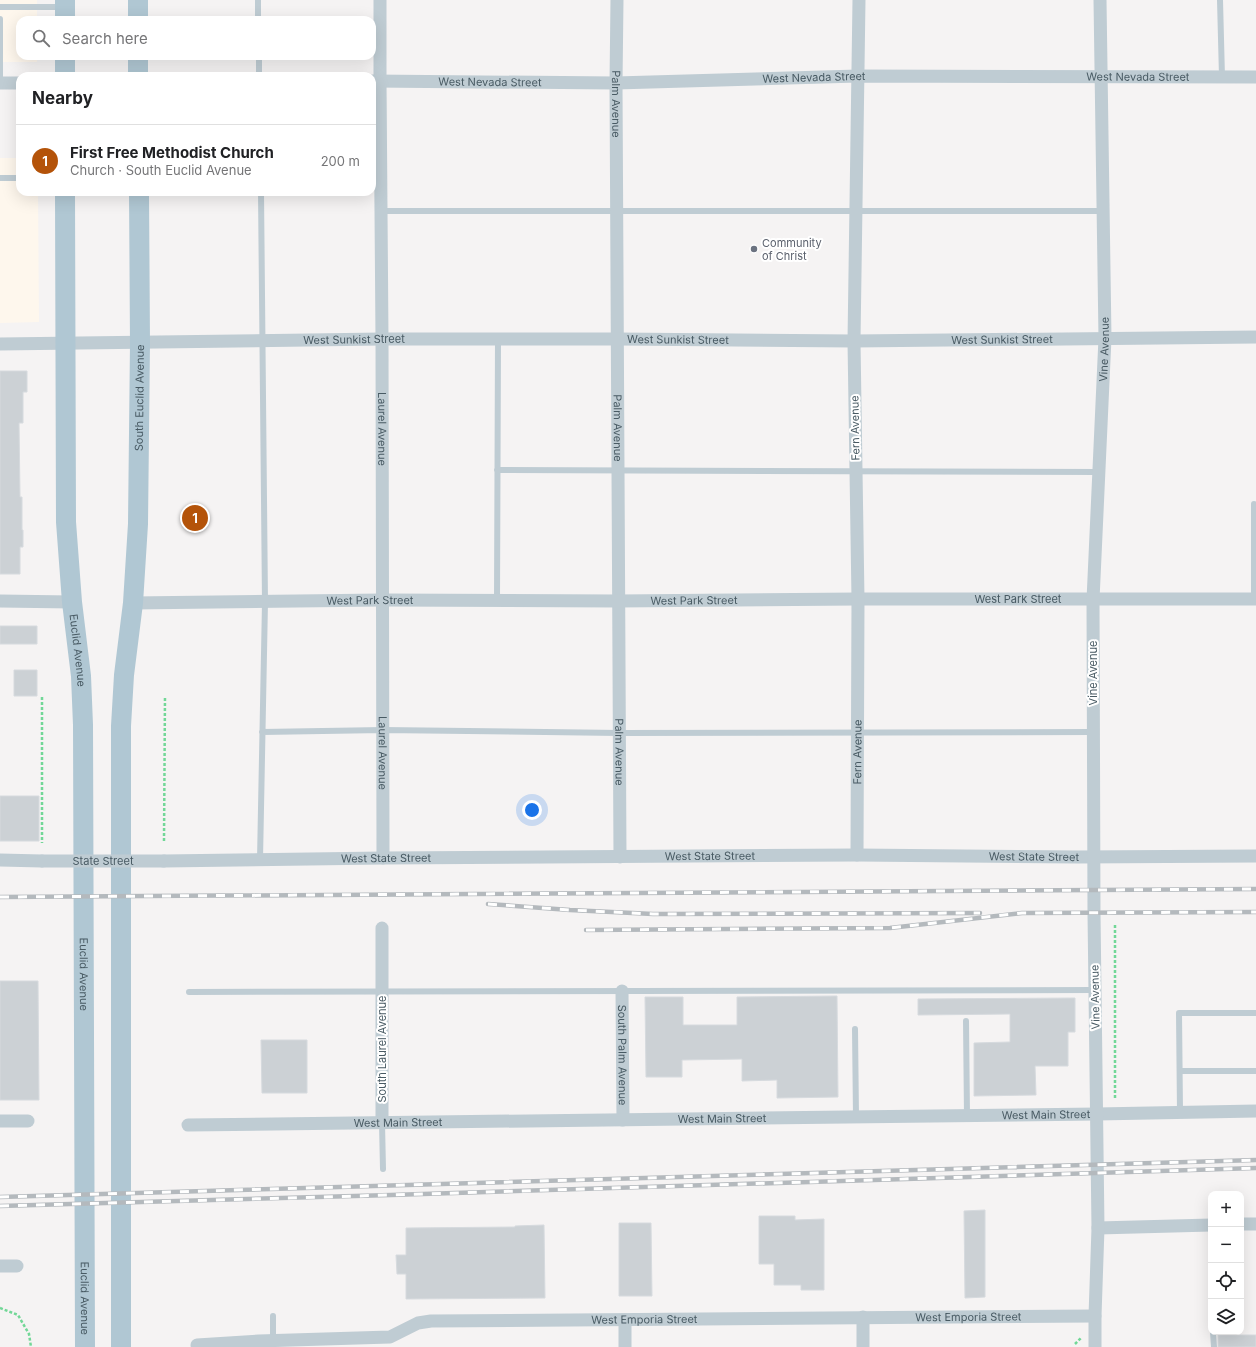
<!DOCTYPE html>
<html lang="en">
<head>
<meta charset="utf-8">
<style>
  :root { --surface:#fff; --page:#f6f6f6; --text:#202124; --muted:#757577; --line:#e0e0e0; --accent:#b45309 }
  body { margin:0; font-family:Inter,sans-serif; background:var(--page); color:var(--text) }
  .controls { position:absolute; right:12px; bottom:12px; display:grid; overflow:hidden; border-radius:8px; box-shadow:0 4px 16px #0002 }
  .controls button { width:36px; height:36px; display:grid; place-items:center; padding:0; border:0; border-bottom:1px solid var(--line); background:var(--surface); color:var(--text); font:20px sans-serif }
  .you { position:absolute; left:532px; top:810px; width:14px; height:14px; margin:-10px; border:3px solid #fff; border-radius:50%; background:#1a73e8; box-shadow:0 0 0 6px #1a73e833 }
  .badge { display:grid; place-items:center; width:26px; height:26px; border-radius:50%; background:var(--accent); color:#fff; font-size:13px; font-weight:700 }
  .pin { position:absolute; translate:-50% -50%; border:2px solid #fff; box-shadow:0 1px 4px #0006 }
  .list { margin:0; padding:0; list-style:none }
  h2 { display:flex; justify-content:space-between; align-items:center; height:52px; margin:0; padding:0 16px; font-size:17px }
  h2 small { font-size:13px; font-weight:400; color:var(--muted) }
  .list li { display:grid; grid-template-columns:26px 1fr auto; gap:12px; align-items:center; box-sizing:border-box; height:72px; padding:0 16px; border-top:1px solid var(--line) }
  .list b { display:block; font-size:15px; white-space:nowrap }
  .list p { margin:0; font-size:13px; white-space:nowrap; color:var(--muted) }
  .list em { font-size:13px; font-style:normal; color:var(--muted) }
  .icon { flex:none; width:22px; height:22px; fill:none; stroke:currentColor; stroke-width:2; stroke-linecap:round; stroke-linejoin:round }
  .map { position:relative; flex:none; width:1256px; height:1347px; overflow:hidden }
  .search { position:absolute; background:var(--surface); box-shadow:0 4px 16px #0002; left:16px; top:16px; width:360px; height:44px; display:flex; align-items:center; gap:10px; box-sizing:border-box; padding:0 14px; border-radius:12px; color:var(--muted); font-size:15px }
  .panel { position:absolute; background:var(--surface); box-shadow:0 4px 16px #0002; left:16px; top:72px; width:360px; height:124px; border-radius:12px }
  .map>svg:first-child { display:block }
  .commercial { fill:#fef7ed }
  .building { fill:#ccd1d5; stroke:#d6dade }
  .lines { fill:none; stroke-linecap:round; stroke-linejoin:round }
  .path { stroke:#72d797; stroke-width:2.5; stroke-dasharray:3 2; stroke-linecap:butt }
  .service { stroke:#bfccd3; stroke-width:6 }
  .minor { stroke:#bfccd3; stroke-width:13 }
  .primary { stroke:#b0c7d3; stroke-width:20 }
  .rail-casing { stroke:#b4b9bd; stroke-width:4.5 }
  .rail { stroke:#fff; stroke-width:3; stroke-dasharray:9; stroke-linecap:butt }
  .minor-bridge { stroke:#bfccd3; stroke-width:13 }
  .worship-dot { fill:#6b7280; stroke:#fff; stroke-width:1.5 }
  .labels { text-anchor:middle; stroke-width:4; stroke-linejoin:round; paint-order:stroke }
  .street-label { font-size:11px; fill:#485a63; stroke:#fff }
  .worship-label { font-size:11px; fill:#5b616d; stroke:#fff; text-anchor:start }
</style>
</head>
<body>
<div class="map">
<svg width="1256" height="1347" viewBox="0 0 1256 1347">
  <rect width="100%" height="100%" fill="#f5f3f3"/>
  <!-- commercial -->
  <path class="commercial" d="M0 0H37V20H20V56H37V62H0Z
    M0 158H20V192H38L39 322 0 323Z"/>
  <!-- building -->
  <path class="building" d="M0 371H27V392H23V423H19L20 497H22V530H23V547H20V574H0Z
    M0 626H37V644H0Z
    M14 670H37V696H14Z
    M0 796H39V841H0Z
    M0 981H38L39 1100H0Z
    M837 996 838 1097 777 1098V1080L742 1081V1059L682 1060V1077H646L645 997H683V1025H737V997Z
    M1075 998V1032H1068V1066H1035L1036 1095 974 1096V1043L1010 1042V1014L918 1015V999Z
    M261 1040H307V1093H262Z
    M985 1210V1297L965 1298 964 1211Z
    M759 1216H795V1220L824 1219V1290H801V1285H774V1264H759Z
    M619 1223H651L652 1296H619Z
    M544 1225 545 1298 406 1299V1274H397L396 1255H406V1228L515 1227V1226Z
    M1218 1335H1256V1347H1218Z"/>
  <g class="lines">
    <!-- path -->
    <path class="path" d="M42 697V843
      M164 841 165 696
      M1115 1098V923
      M0 1308 18 1315 29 1334 31 1347
      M1075 1344 1082 1337"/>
    <!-- service -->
    <path class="service" d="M258 0V20
      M1220 0 1222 77
      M0 7H63
      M0 19V83
      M259 56V76
      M0 178H20
      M381 211H1103
      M497 470 1099 472
      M1254 599V504
      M497 600 498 339
      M262 732 383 730 619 733 1093 732
      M260 860 265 602 261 192
      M189 992 1095 990
      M966 1021 967 1116
      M855 1029 856 1117
      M1180 1071H1256
      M1180 1112 1179 1013H1256
      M382 1123 383 1169
      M273 1316V1341
      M1213 1332 1214 1347"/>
    <!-- minor -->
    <g class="minor">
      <path id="s1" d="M380 0V81L382 339 383 858"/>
      <path id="s2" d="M617 0 616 83 620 857"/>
      <path id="s3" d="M372 81 616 83 858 76 1256 77"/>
      <path d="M0 83H20"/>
      <path id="s4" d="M0 344 382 339H618L854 341 1256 337"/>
      <path d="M0 601 72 602"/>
      <path id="s5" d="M133 603 382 600 618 601 858 599H1256"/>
      <path id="s6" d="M857 855 858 599 854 341 859 0"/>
      <path d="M0 860 42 861"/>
      <path id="s7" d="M164 861 383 858 857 855 1078 857 1256 856"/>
      <path d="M382 928V1123"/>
      <path id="s8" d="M622 991 623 1120"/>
      <path d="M0 1121H28"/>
      <path id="s9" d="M188 1125 1097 1114 1256 1111"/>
      <path d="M1241 1224H1256"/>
      <path d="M1098 1228 1211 1225"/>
      <path d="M0 1266H17"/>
      <path d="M863 1317V1347"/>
      <path id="s10" d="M197 1345 259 1341 390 1337 418 1323 431 1321 1095 1316"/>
      <path d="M625 1347V1320"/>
      <path id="s11" d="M1095 1347V1316L1098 1228 1094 913 1093 600 1105 338 1100 0"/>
    </g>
    <!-- primary -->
    <g class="primary">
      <path d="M65 0V20"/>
      <path d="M138 0V20"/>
      <path d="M65 56V76"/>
      <path d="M138 56V76"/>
      <path id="s12" d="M65 192 66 522 72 602 81 676 83 725 85 1347"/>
      <path id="s13" d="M121 1347V726L124 675 133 603 138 524 140 343 139 192"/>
    </g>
    <defs>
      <path id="rail" d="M0 897 1256 889
        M488 904 570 910 653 914 980 913
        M586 930 890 928 1022 913 1256 912
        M0 1197 1256 1160
        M0 1206 391 1195 1256 1168"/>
    </defs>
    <!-- rail casing -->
    <use href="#rail" class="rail-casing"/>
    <!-- rail -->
    <use href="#rail" class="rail"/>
    <!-- minor-bridge -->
    <path class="minor-bridge" id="s14" d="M42 861H164"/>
  </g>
  <!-- markers -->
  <circle class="worship-dot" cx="754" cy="249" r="4"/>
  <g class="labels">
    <!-- street labels -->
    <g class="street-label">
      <text dy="4" stroke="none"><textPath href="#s3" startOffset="766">West Nevada Street</textPath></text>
      <text dy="4" stroke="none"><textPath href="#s3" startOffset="442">West Nevada Street</textPath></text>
      <text dy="4" stroke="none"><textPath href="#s3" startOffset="118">West Nevada Street</textPath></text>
      <text dy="4" stroke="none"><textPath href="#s2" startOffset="104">Palm Avenue</textPath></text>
      <text dy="4" stroke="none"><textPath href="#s4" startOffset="678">West Sunkist Street</textPath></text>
      <text dy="4" stroke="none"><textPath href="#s4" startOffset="1002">West Sunkist Street</textPath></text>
      <text dy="4" stroke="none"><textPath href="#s4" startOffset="354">West Sunkist Street</textPath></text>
      <text dy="4" stroke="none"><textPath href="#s11" startOffset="998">Vine Avenue</textPath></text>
      <text dy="4" stroke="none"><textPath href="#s13" startOffset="950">South Euclid Avenue</textPath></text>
      <text dy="4" stroke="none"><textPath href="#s2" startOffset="428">Palm Avenue</textPath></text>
      <text transform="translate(855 428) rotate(-91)" y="4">Fern Avenue</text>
      <text dy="4" stroke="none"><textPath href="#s1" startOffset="429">Laurel Avenue</textPath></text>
      <text dy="4" stroke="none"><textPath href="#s5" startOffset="237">West Park Street</textPath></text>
      <text dy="4" stroke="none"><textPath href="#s5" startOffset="885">West Park Street</textPath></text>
      <text dy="4" stroke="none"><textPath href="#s5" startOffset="561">West Park Street</textPath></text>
      <text dy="4" stroke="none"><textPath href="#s12" startOffset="459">Euclid Avenue</textPath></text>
      <text transform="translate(1093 673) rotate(-90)" y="4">Vine Avenue</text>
      <text dy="4" stroke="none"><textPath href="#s2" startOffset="752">Palm Avenue</textPath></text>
      <text dy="4" stroke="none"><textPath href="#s6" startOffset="103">Fern Avenue</textPath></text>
      <text dy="4" stroke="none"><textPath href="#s1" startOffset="753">Laurel Avenue</textPath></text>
      <text dy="4" stroke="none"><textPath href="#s7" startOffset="546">West State Street</textPath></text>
      <text dy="4" stroke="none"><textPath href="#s7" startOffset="870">West State Street</textPath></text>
      <text dy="4" stroke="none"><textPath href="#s7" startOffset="222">West State Street</textPath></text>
      <text dy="4" stroke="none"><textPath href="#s14" startOffset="61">State Street</textPath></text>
      <text dy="4" stroke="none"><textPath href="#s12" startOffset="783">Euclid Avenue</textPath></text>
      <text transform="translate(1095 997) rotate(-91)" y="4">Vine Avenue</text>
      <text transform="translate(382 1049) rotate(-90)" y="4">South Laurel Avenue</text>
      <text dy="4" stroke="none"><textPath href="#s8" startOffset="64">South Palm Avenue</textPath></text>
      <text dy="4" stroke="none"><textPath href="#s9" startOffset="858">West Main Street</textPath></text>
      <text dy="4" stroke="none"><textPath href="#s9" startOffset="534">West Main Street</textPath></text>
      <text dy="4" stroke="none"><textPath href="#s9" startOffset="210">West Main Street</textPath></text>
      <text dy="4" stroke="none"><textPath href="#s12" startOffset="1107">Euclid Avenue</textPath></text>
      <text dy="4" stroke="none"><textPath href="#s10" startOffset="775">West Emporia Street</textPath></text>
      <text dy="4" stroke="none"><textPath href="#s10" startOffset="451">West Emporia Street</textPath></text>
    </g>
    <!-- worship labels -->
    <g class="worship-label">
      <text x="762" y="247">Community<tspan x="762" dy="13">of Christ</tspan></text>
    </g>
  </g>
</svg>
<div class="controls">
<button>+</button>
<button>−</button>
<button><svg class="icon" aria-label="locate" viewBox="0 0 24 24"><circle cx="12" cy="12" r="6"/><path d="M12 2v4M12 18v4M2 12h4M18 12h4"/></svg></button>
<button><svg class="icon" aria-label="layers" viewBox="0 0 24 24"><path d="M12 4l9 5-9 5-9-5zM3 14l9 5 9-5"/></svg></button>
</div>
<div class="you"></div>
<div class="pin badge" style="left:195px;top:518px">1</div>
<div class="search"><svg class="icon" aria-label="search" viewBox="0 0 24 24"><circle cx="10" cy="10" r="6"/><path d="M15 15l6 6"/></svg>Search here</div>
<section class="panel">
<h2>Nearby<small></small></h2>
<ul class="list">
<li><span class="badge">1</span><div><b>First Free Methodist Church</b><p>Church · South Euclid Avenue</p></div><em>200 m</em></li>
</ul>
</section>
</div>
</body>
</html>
